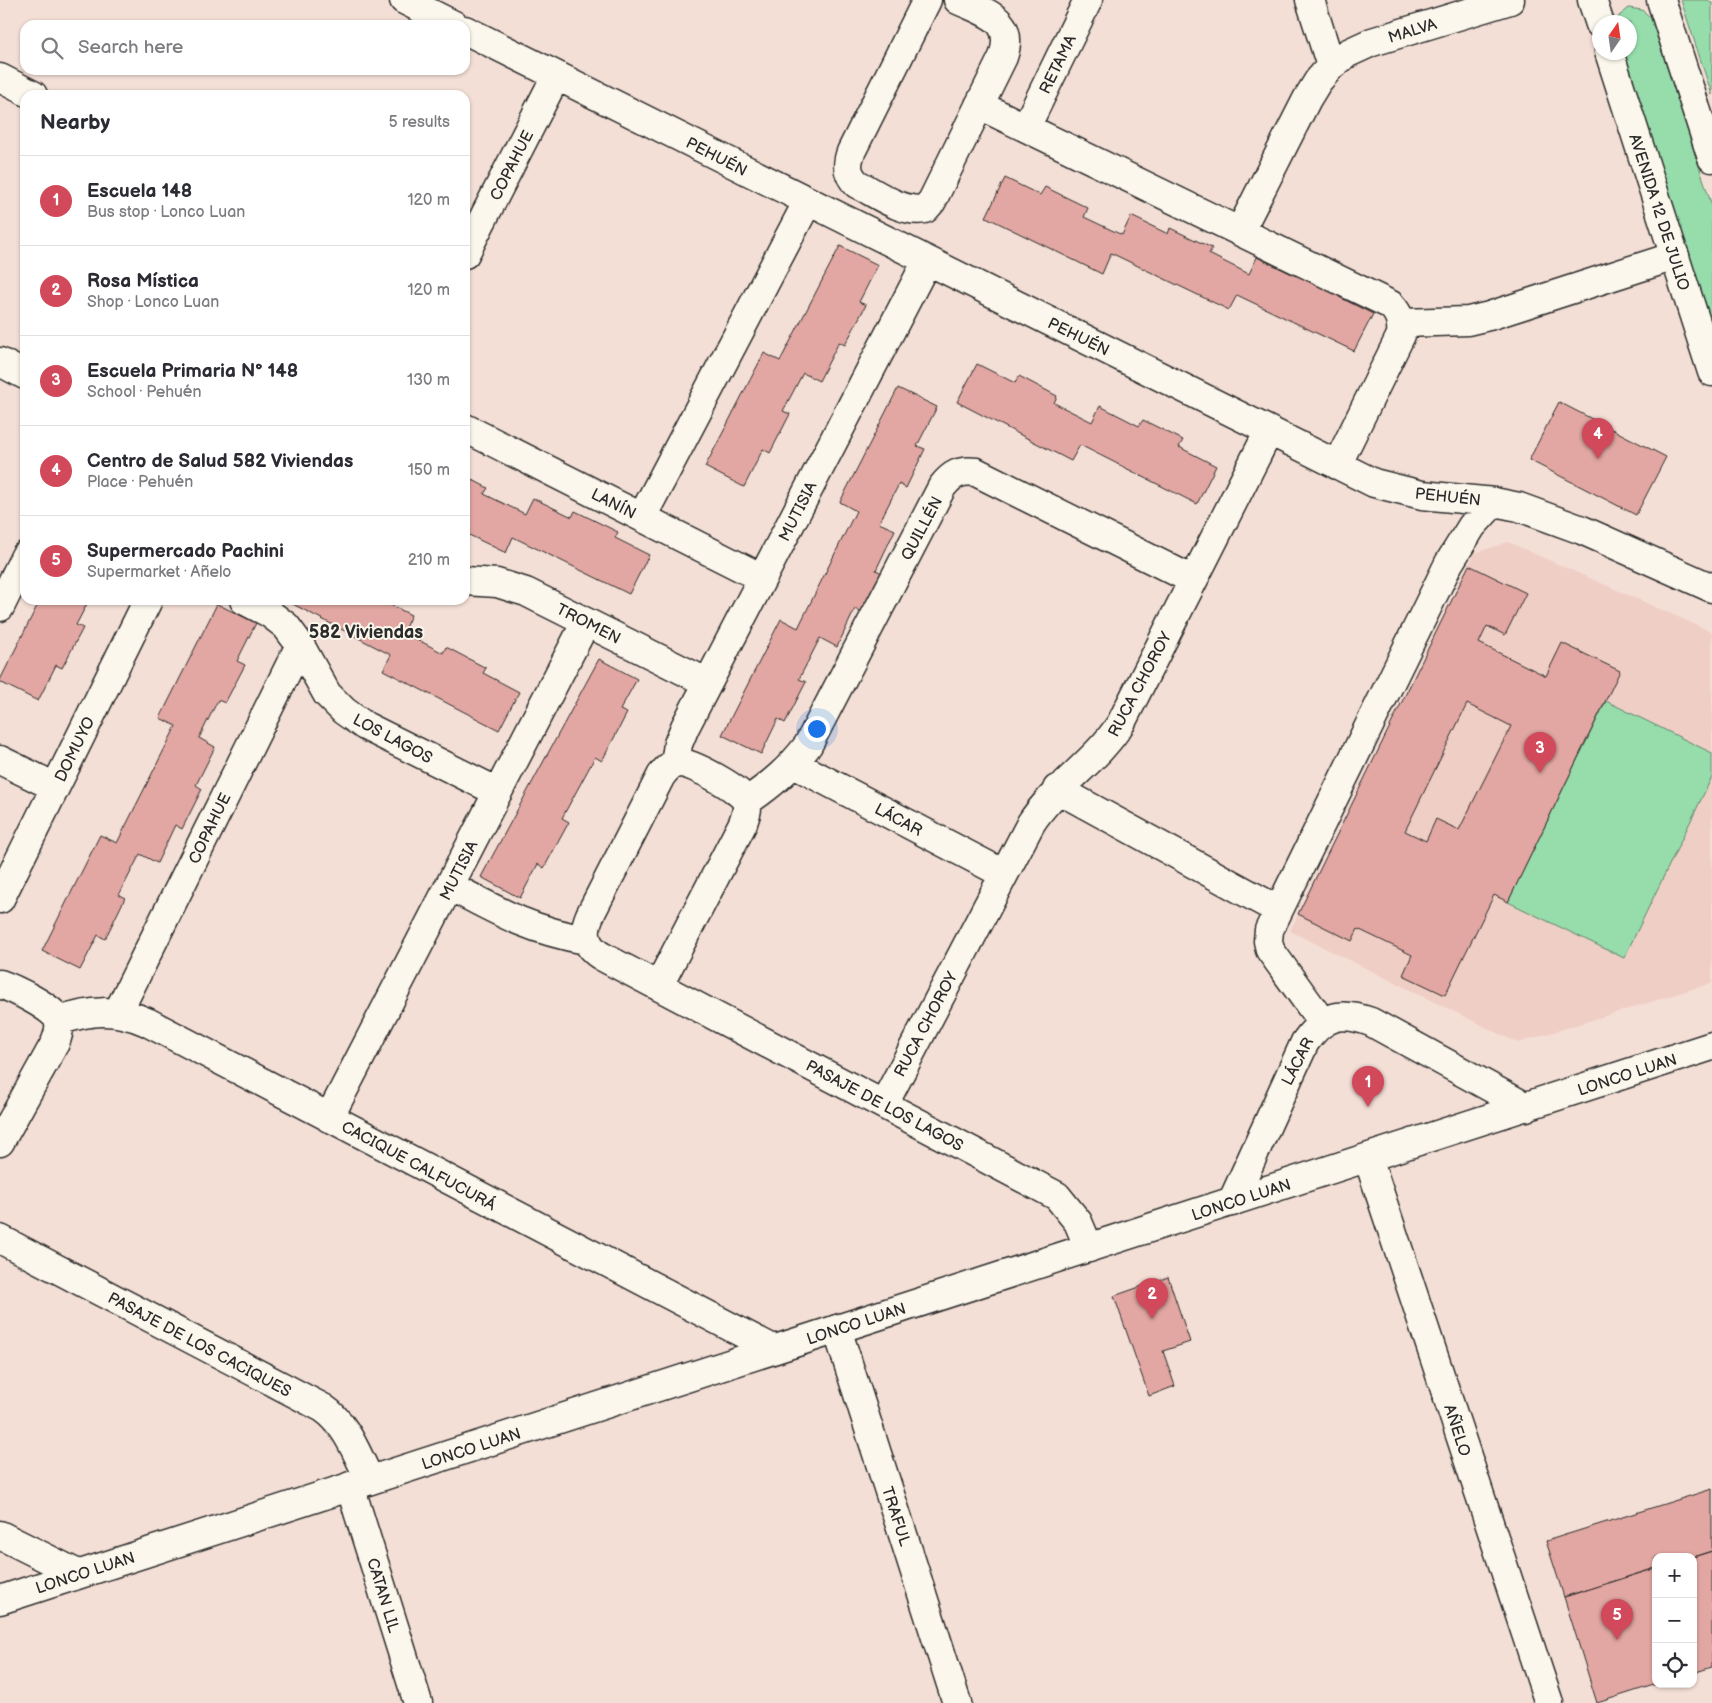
<!DOCTYPE html>
<html lang="en">
<head>
<meta charset="utf-8">
<style>
  :root { --surface:#fff; --page:#f7f7f7; --text:#2b2b33; --muted:#7c7c81; --line:#e1e1e2; --accent:#d1495b }
  body { margin:0; font-family:"Balsamiq Sans",sans-serif; background:var(--page); color:var(--text) }
  .controls { position:absolute; right:15px; bottom:15px; display:grid; overflow:hidden; border-radius:10px; box-shadow:0 1px 4px #0004 }
  .controls button { width:45px; height:45px; display:grid; place-items:center; padding:0; border:0; border-bottom:1px solid var(--line); background:var(--surface); color:var(--text); font:25px sans-serif }
  .compass { position:absolute; left:1592px; top:15px; width:45px; height:45px; border-radius:50%; background:var(--surface); box-shadow:0 1px 4px #0004; rotate:13deg }
  .you { position:absolute; left:816px; top:728px; width:18px; height:18px; margin:-12px; border:4px solid #fff; border-radius:50%; background:#1a73e8; box-shadow:0 0 0 8px #1a73e833 }
  .badge { display:grid; place-items:center; width:32px; height:32px; border-radius:50%; background:var(--accent); color:#fff; font-size:16px; font-weight:700 }
  .pin { position:absolute; translate:-50% -41px; filter:drop-shadow(0 1px 2px #0008) }
  .pin::after { content:''; position:absolute; top:26px; width:18px; height:15px; background:inherit; clip-path:polygon(0 0,100% 0,50% 100%) }
  .list { margin:0; padding:0; list-style:none }
  h2 { display:flex; justify-content:space-between; align-items:center; height:65px; margin:0; padding:0 20px; font-size:21px }
  h2 small { font-size:16px; font-weight:400; color:var(--muted) }
  .list li { display:grid; grid-template-columns:32px 1fr auto; gap:15px; align-items:center; box-sizing:border-box; height:90px; padding:0 20px; border-top:1px solid var(--line) }
  .list b { display:block; font-size:19px; white-space:nowrap }
  .list p { margin:0; font-size:16px; white-space:nowrap; color:var(--muted) }
  .list em { font-size:16px; font-style:normal; color:var(--muted) }
  .icon { flex:none; width:28px; height:28px; fill:none; stroke:currentColor; stroke-width:2; stroke-linecap:round; stroke-linejoin:round }
  .map { position:relative; flex:none; width:1712px; height:1703px; overflow:hidden }
  .search { position:absolute; background:var(--surface); box-shadow:0 1px 4px #0004; left:20px; top:20px; width:450px; height:55px; display:flex; align-items:center; gap:12px; box-sizing:border-box; padding:0 18px; border-radius:15px; color:var(--muted); font-size:19px }
  .panel { position:absolute; background:var(--surface); box-shadow:0 1px 4px #0004; left:20px; top:90px; width:450px; height:515px; border-radius:15px }
  .map>svg:first-child { display:block }
  .built { fill:#efcec6 }
  .green { fill:#96ddab; stroke:#60846b }
  .building { fill:#e2a7a2; stroke:#2b2b2b; fill-rule:evenodd }
  .lines { fill:none; stroke-linecap:round; stroke-linejoin:round }
  .street-casing { stroke:#2b2b2b; stroke-width:31 }
  .secondary-casing { stroke:#2b2b2b; stroke-width:31 }
  .street { stroke:#fbf7ec; stroke-width:28 }
  .secondary { stroke:#fbf7ec; stroke-width:28 }
  .labels { text-anchor:middle; stroke-width:4; stroke-linejoin:round; paint-order:stroke }
  .street-label { font-size:16px; fill:#2b2b2b; stroke:#fbf7ec }
  .neighbourhood-label { font-size:18px; font-weight:bold; fill:#2b2b2b; stroke:#fbf7ec }
</style>
</head>
<body>
<div class="map">
<svg width="1712" height="1703" viewBox="0 0 1712 1703">
  <rect width="100%" height="100%" fill="#f4dfd6"/>
  <filter id="ink" filterUnits="userSpaceOnUse"><feTurbulence type="fractalNoise" baseFrequency=".02" numOctaves="2"/><feDisplacementMap in="SourceGraphic" scale="10" xChannelSelector="R" yChannelSelector="G"/><feConvolveMatrix kernelMatrix="1 2 1 2 8 2 1 2 1" color-interpolation-filters="sRGB"/></filter>
  <g filter="url(#ink)">
    <!-- built -->
    <path class="built" d="M1508 542 1712 632V983L1518 1043 1290 931 1475 553Z"/>
    <!-- green -->
    <path class="green" d="M1681 0H1708L1712 3V95Z
      M1629 8 1642 10 1651 18 1712 206V325L1624 53 1630 52V22H1617L1619 16Z
      M1606 701 1712 753V777L1624 958 1508 902Z"/>
    <!-- building -->
    <path class="building" d="M1005 178 1040 195 1045 187 1088 208 1084 217 1122 235 1131 216 1168 234 1170 228 1212 248 1209 254 1249 274 1257 257 1296 276 1299 271 1342 292 1339 297 1373 314 1354 351 1237 295 1229 310 1111 253 1102 274 986 217Z
      M840 246 878 265 859 302 866 305 845 345 839 342 819 381 803 373 783 411 790 414 770 453 763 449 744 487 705 467 764 353 780 361Z
      M977 364 1015 383 1019 376 1057 396 1054 403 1092 422 1100 406 1139 426 1143 420 1183 440 1179 447 1216 466 1197 504 1080 445 1071 461 957 402Z
      M898 388 937 407 917 446 925 449 906 488 899 484 879 523 895 530 876 570 882 573 862 613 855 609 837 647 820 638 799 679 806 682 785 723 778 719 761 754 722 735 781 619 798 628 856 511 840 502Z
      M1559 402 1666 457 1636 515 1529 460Z
      M465 476 488 488 484 494 525 514 533 498 572 517 575 511 618 532 615 538 649 555 629 594 513 537 506 553 465 533Z
      M1469 565 1526 593 1505 635 1487 626 1479 643 1546 676 1562 643 1620 671 1508 902 1494 895 1445 995 1403 975 1412 955 1358 929 1352 941 1298 914ZM1467 704 1511 726 1459 830 1436 819 1426 841 1405 831Z
      M40 600H89L76 625 83 628 62 668 56 665 38 701 0 682V680Z
      M285 600H381L411 615 403 632 443 653 446 647 486 668 483 673 519 692 499 730 383 670 391 655Z
      M217 604 256 623 237 661 245 665 225 703 218 700 199 738 215 747 196 785 202 789 182 829 175 825 157 863 140 854 119 895 125 898 105 939 98 935 80 970 42 951 100 835 117 843 176 726 160 718Z
      M599 659 637 679 620 710 627 713 602 761 595 757 562 818 569 822 544 868 538 864 520 898 481 877Z
      M1168 1277 1190 1342 1163 1351 1175 1386 1149 1396 1114 1296Z
      M1712 1489V1551L1693 1557H1656V1568L1564 1597 1546 1541Z
      M1712 1551V1667L1693 1673V1557Z
      M1656 1568 1657 1684 1597 1703 1564 1597Z"/>
    <g class="lines">
      <defs>
        <path id="street" d="M404 0 454 25
          M927 0 851 152C846 165 847 174 857 184 876 193 903 214 925 209L932 201 1003 57C1016 19 986 13 958 0
          M1310 0 1331 66
          M465 30 1374 483 1422 495 1494 502 1519 507 1582 530 1712 588
          M0 78 33 95
          M979 105 1391 305C1400 315 1402 322 1401 335L1337 465
          M1026 127 1088 0
          M1240 231 1307 99 1318 81 1331 66 1348 53 1372 42 1510 0
          M465 254 556 76
          M1402 323 1468 321 1489 316 1675 256
          M0 362 25 375
          M465 428 762 578
          M642 517 808 201
          M465 581 497 583 526 592 708 683
          M244 600 269 613 286 626 300 645 327 694 344 711 365 726 498 792
          M0 607 25 556
          M0 760 55 787
          M675 764 678 744 685 727 927 261
          M794 764 1004 874
          M1057 789 1278 910
          M746 802C771 785 790 769 808 745L942 487C952 474 960 470 976 472L1193 580
          M450 886C499 912 530 930 586 940
          M0 899 148 600
          M0 984C12 988 55 1008 59 1021 60 1028 58 1036 55 1043L0 1142
          M659 985 743 823C745 816 749 808 746 801 741 789 692 763 680 763 671 763 666 769 661 776L590 915C582 933 585 947 603 957L1057 1196 1078 1222 1089 1248
          M118 1012 300 645
          M59 1021C91 1010 115 1008 147 1022L773 1349
          M1322 1022 1270 950 1268 941 1269 930 1449 563 1472 526 1494 502
          M884 1104 1031 823C1056 785 1096 762 1121 723L1269 431
          M329 1118 586 622
          M1368 1158 1549 1703
          M1232 1202 1305 1042C1324 1015 1340 1011 1371 1022L1526 1107
          M0 1239 323 1408C347 1424 357 1455 370 1480
          M837 1329 957 1703
          M350 1486 418 1703
          M0 1535 78 1574"/>
        <path id="secondary" d="M1592 0 1600 24
          M1661 0 1712 158
          M1609 52 1712 372
          M0 1600 1712 1046"/>
      </defs>
      <!-- street casing -->
      <use href="#street" class="street-casing"/>
      <!-- secondary casing -->
      <use href="#secondary" class="secondary-casing"/>
      <!-- street -->
      <use href="#street" class="street"/>
      <!-- secondary -->
      <use href="#secondary" class="secondary"/>
    </g>
  </g>
  <g class="labels">
    <!-- street labels -->
    <g class="street-label">
      <text transform="translate(1412 30) rotate(-17)" y="6">MALVA</text>
      <text transform="translate(1057 64) rotate(-64)" y="6">RETAMA</text>
      <text transform="translate(717 156) rotate(27)" y="6">PEHUÉN</text>
      <text transform="translate(511 165) rotate(-63)" y="6">COPAHUE</text>
      <text transform="translate(1660 212) rotate(72)" y="6">AVENIDA 12 DE JULIO</text>
      <text transform="translate(1079 336) rotate(26)" y="6">PEHUÉN</text>
      <text transform="translate(1448 496) rotate(6)" y="6">PEHUÉN</text>
      <text transform="translate(614 503) rotate(27)" y="6">LANÍN</text>
      <text transform="translate(797 511) rotate(-63)" y="6">MUTISIA</text>
      <text transform="translate(921 528) rotate(-62)" y="6">QUILLÉN</text>
      <text transform="translate(589 623) rotate(27)" y="6">TROMEN</text>
      <text transform="translate(1139 684) rotate(-62)" y="6">RUCA CHOROY</text>
      <text transform="translate(393 738) rotate(28)" y="6">LOS LAGOS</text>
      <text transform="translate(74 749) rotate(-64)" y="6">DOMUYO</text>
      <text transform="translate(899 819) rotate(28)" y="6">LÁCAR</text>
      <text transform="translate(209 828) rotate(-64)" y="6">COPAHUE</text>
      <text transform="translate(458 870) rotate(-63)" y="6">MUTISIA</text>
      <text transform="translate(925 1024) rotate(-62)" y="6">RUCA CHOROY</text>
      <text transform="translate(1297 1061) rotate(-63)" y="6">LÁCAR</text>
      <text transform="translate(1627 1074) rotate(-18)" y="6">LONCO LUAN</text>
      <text transform="translate(885 1105) rotate(28)" y="6">PASAJE DE LOS LAGOS</text>
      <text transform="translate(419 1165) rotate(28)" y="6">CACIQUE CALFUCURÁ</text>
      <text transform="translate(1241 1199) rotate(-18)" y="6">LONCO LUAN</text>
      <text transform="translate(856 1323) rotate(-18)" y="6">LONCO LUAN</text>
      <text transform="translate(200 1344) rotate(28)" y="6">PASAJE DE LOS CACIQUES</text>
      <text transform="translate(1458 1430) rotate(72)" y="6">AÑELO</text>
      <text transform="translate(471 1448) rotate(-18)" y="6">LONCO LUAN</text>
      <text transform="translate(897 1516) rotate(72)" y="6">TRAFUL</text>
      <text transform="translate(85 1572) rotate(-18)" y="6">LONCO LUAN</text>
      <text transform="translate(384 1595) rotate(73)" y="6">CATAN LIL</text>
    </g>
    <!-- neighbourhood labels -->
    <g class="neighbourhood-label">
      <text x="366" y="638">582 Viviendas</text>
    </g>
  </g>
</svg>
<div class="controls">
<button>+</button>
<button>−</button>
<button><svg class="icon" aria-label="locate" viewBox="0 0 24 24"><circle cx="12" cy="12" r="6"/><path d="M12 2v4M12 18v4M2 12h4M18 12h4"/></svg></button>
</div>
<svg class="compass" viewBox="-18 -18 36 36"><path d="M0-13l5 13h-10z" fill="#e53935"/><path d="M0 13l5-13h-10z" fill="#7c7c81"/></svg>
<div class="you"></div>
<div class="pin badge" style="left:1368px;top:1107px">1</div>
<div class="pin badge" style="left:1152px;top:1319px">2</div>
<div class="pin badge" style="left:1540px;top:773px">3</div>
<div class="pin badge" style="left:1598px;top:459px">4</div>
<div class="pin badge" style="left:1617px;top:1640px">5</div>
<div class="search"><svg class="icon" aria-label="search" viewBox="0 0 24 24"><circle cx="10" cy="10" r="6"/><path d="M15 15l6 6"/></svg>Search here</div>
<section class="panel">
<h2>Nearby<small>5 results</small></h2>
<ul class="list">
<li><span class="badge">1</span><div><b>Escuela 148</b><p>Bus stop · Lonco Luan</p></div><em>120 m</em></li>
<li><span class="badge">2</span><div><b>Rosa Mística</b><p>Shop · Lonco Luan</p></div><em>120 m</em></li>
<li><span class="badge">3</span><div><b>Escuela Primaria N° 148</b><p>School · Pehuén</p></div><em>130 m</em></li>
<li><span class="badge">4</span><div><b>Centro de Salud 582 Viviendas</b><p>Place · Pehuén</p></div><em>150 m</em></li>
<li><span class="badge">5</span><div><b>Supermercado Pachini</b><p>Supermarket · Añelo</p></div><em>210 m</em></li>
</ul>
</section>
</div>
</body>
</html>
